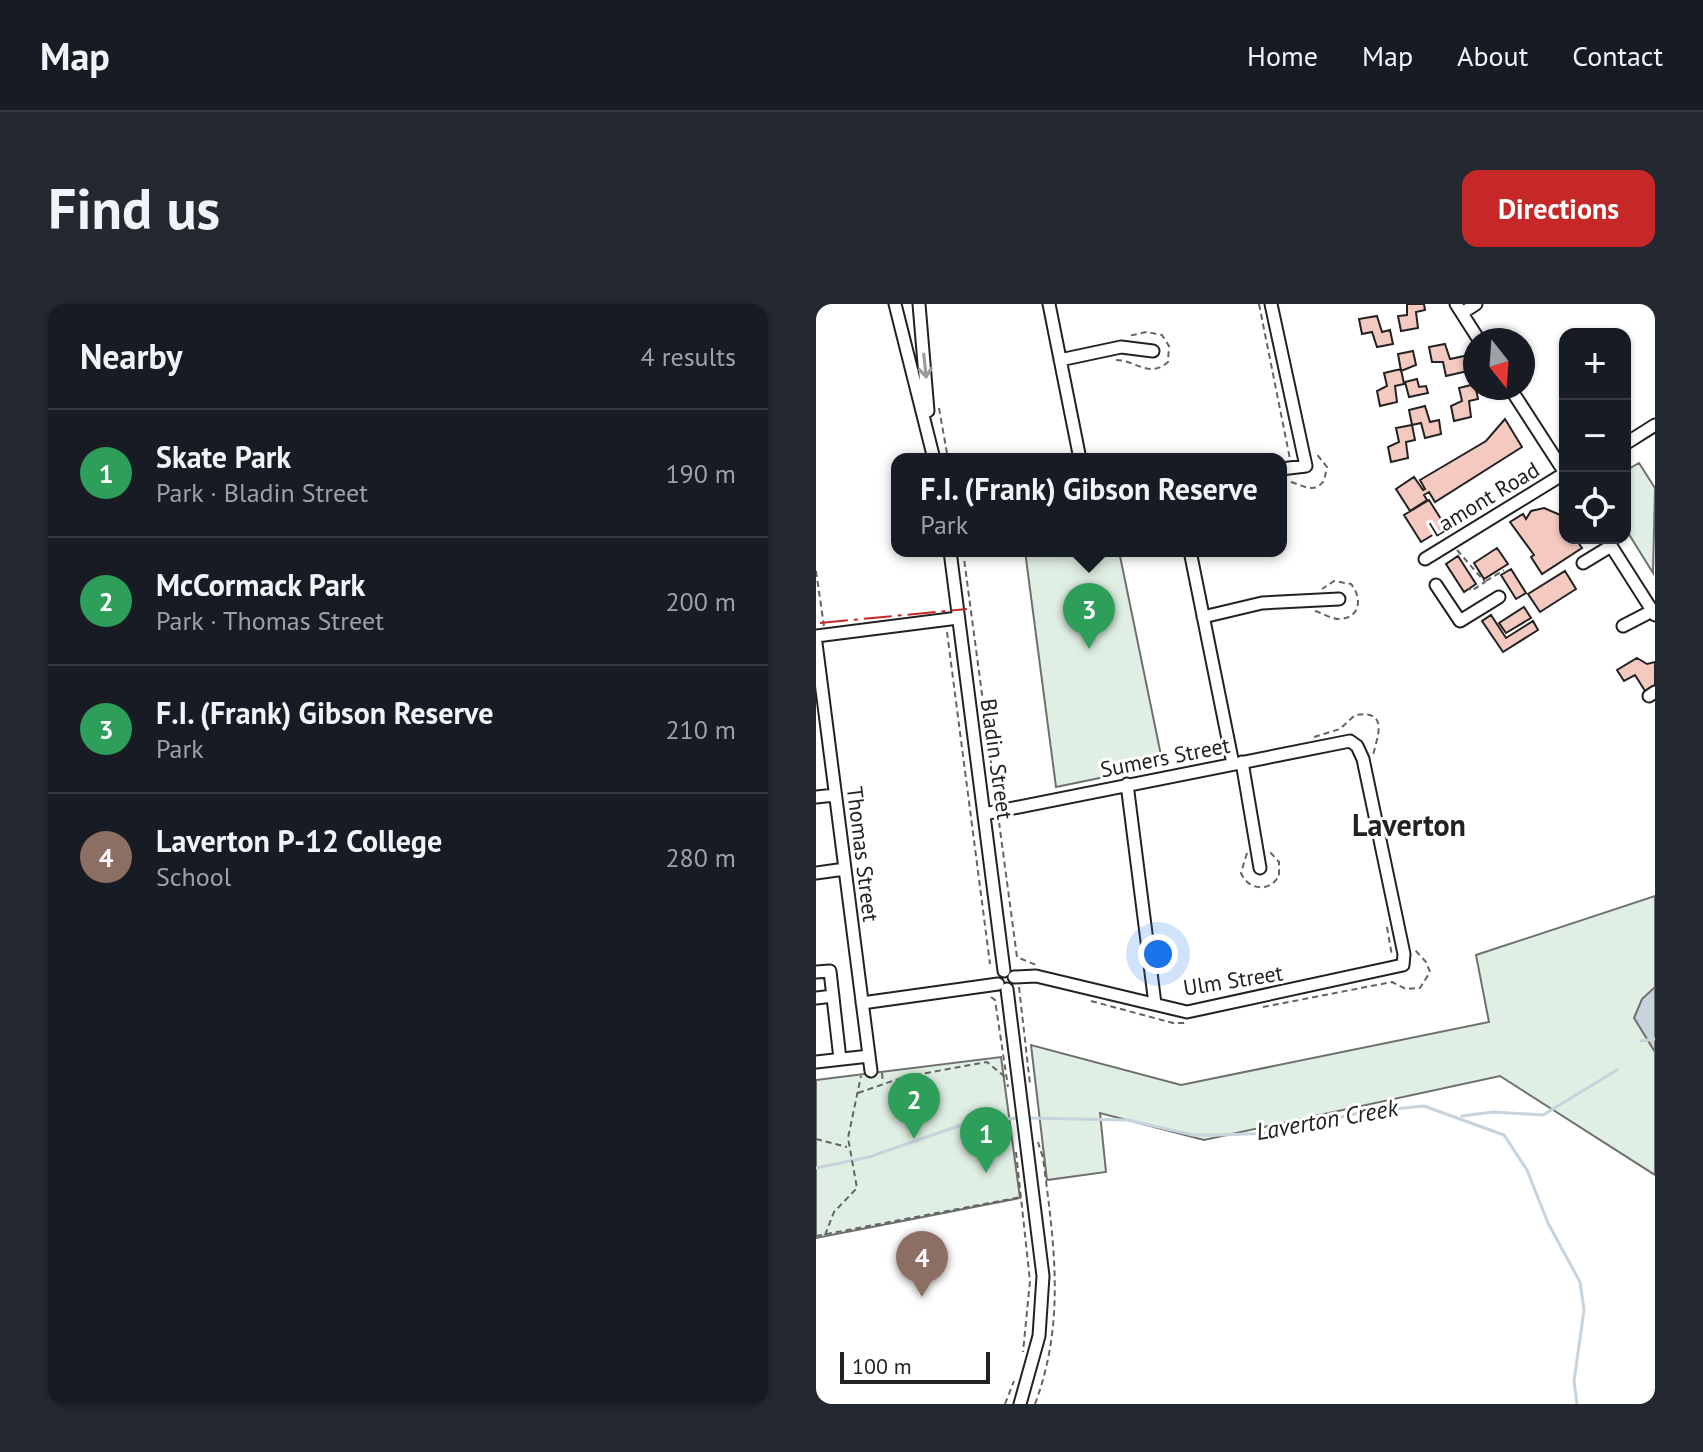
<!DOCTYPE html>
<html lang="en">
<head>
<meta charset="utf-8">
<style>
  :root { --surface:#171b24; --page:#242831; --text:#f1f3f6; --muted:#9ea1a6; --line:#363941; --accent:#c62828 }
  body { margin:0; font-family:"PT Sans",sans-serif; background:var(--page); color:var(--text) }
  .controls { position:absolute; right:24px; top:24px; display:grid; overflow:hidden; border-radius:16px; box-shadow:0 2px 6px #0004 }
  .controls button { width:72px; height:72px; display:grid; place-items:center; padding:0; border:0; border-bottom:2px solid var(--line); background:var(--surface); color:var(--text); font:40px sans-serif }
  .compass { position:absolute; left:647px; top:24px; width:72px; height:72px; border-radius:50%; background:var(--surface); box-shadow:0 2px 6px #0004; rotate:163deg }
  .scale { position:absolute; left:24px; bottom:20px; width:150px; box-sizing:border-box; padding-left:8px; border:4px solid #222; border-top:0; font-size:22px; line-height:28px; white-space:nowrap; color:#222; -webkit-text-stroke:6px #fff; paint-order:stroke }
  .you { position:absolute; left:342px; top:650px; width:28px; height:28px; margin:-20px; border:6px solid #fff; border-radius:50%; background:#1a73e8; box-shadow:0 0 0 12px #1a73e833 }
  .badge { display:grid; place-items:center; width:52px; height:52px; border-radius:50%; background:var(--accent); color:#fff; font-size:26px; font-weight:700 }
  .pin { position:absolute; translate:-50% -66px; filter:drop-shadow(0 2px 4px #0008) }
  .pin::after { content:''; position:absolute; top:42px; width:28px; height:24px; background:inherit; clip-path:polygon(0 0,100% 0,50% 100%) }
  .popup { position:absolute; left:75px; top:149px; width:396px; height:104px; box-sizing:border-box; display:grid; place-content:center; border-radius:16px; background:var(--surface); filter:drop-shadow(0 2px 6px #0005); font-size:26px; white-space:nowrap; color:var(--muted) }
  .popup b { font-size:30px; color:var(--text) }
  .popup::after { content:''; position:absolute; left:50%; top:100%; margin-left:-16px; border:16px solid transparent; border-top-color:var(--surface) }
  .list { margin:0; padding:0; list-style:none }
  h2 { display:flex; justify-content:space-between; align-items:center; height:104px; margin:0; padding:0 32px; font-size:34px }
  h2 small { font-size:26px; font-weight:400; color:var(--muted) }
  .list li { display:grid; grid-template-columns:52px 1fr auto; gap:24px; align-items:center; box-sizing:border-box; height:128px; padding:0 32px; border-top:2px solid var(--line) }
  .list b { display:block; font-size:30px; white-space:nowrap }
  .list p { margin:0; font-size:26px; white-space:nowrap; color:var(--muted) }
  .list em { font-size:26px; font-style:normal; color:var(--muted) }
  .icon { flex:none; width:44px; height:44px; fill:none; stroke:currentColor; stroke-width:2; stroke-linecap:round; stroke-linejoin:round }
  .map { position:relative; flex:none; width:839px; height:1100px; overflow:hidden; border-radius:16px }
  header { display:flex; align-items:center; gap:48px; box-sizing:border-box; height:112px; padding:0 40px; background:var(--surface); border-bottom:2px solid var(--line) }
  header strong { font-size:38px }
  nav { display:flex; gap:44px; margin-inline-start:auto; font-size:28px }
  .intro { display:flex; align-items:center; justify-content:space-between; box-sizing:border-box; height:192px; padding:0 48px }
  h1 { margin:0; font-size:56px }
  .button { padding:20px 36px; border-radius:16px; background:var(--accent); color:#fff; font-size:28px; font-weight:700 }
  main { display:flex; gap:48px; padding:0 48px }
  aside { flex:1; background:var(--surface); border-radius:16px; box-shadow:0 2px 6px #0004 }
  .map>svg:first-child { display:block }
  .green { fill:#e0efe3; stroke:#6f6f6f; stroke-width:2 }
  .water { fill:#c7d3dd; stroke:#6f6f6f; stroke-width:2 }
  .lines { fill:none; stroke-linecap:round; stroke-linejoin:round }
  .stream { stroke:#c7d3dd; stroke-width:3 }
  .building { fill:#f3c9c0; stroke:#222; stroke-width:2 }
  .minor-casing { stroke:#222; stroke-width:15 }
  .path { stroke:#646464; stroke-width:2; stroke-dasharray:6 4; stroke-linecap:butt }
  .minor { stroke:#fff; stroke-width:11 }
  .power { stroke:#c62828; stroke-width:2; stroke-dasharray:28 6 4 6; stroke-linecap:butt }
  .oneway { stroke:#9c9c9c }
  .labels { text-anchor:middle; stroke-width:6; stroke-linejoin:round; paint-order:stroke }
  .street-label { font-size:22px; fill:#222; stroke:#fff }
  .water-label { font-size:24px; font-style:italic; fill:#222; stroke:#fff }
  .district-label { font-size:30px; font-weight:bold; fill:#222; stroke:#fff }
</style>
</head>
<body>
<header>
<strong>Map</strong>
<nav><a>Home</a><a>Map</a><a>About</a><a>Contact</a></nav>
</header>
<div class="intro"><h1>Find us</h1><a class="button">Directions</a></div>
<main>
<aside>
<h2>Nearby<small>4 results</small></h2>
<ul class="list">
<li><span class="badge" style="background:#2e9e5b">1</span><div><b>Skate Park</b><p>Park · Bladin Street</p></div><em>190 m</em></li>
<li><span class="badge" style="background:#2e9e5b">2</span><div><b>McCormack Park</b><p>Park · Thomas Street</p></div><em>200 m</em></li>
<li><span class="badge" style="background:#2e9e5b">3</span><div><b>F.I. (Frank) Gibson Reserve</b><p>Park</p></div><em>210 m</em></li>
<li><span class="badge" style="background:#8d6e63">4</span><div><b>Laverton P-12 College</b><p>School</p></div><em>280 m</em></li>
</ul>
</aside>
<div class="map">
<svg width="839" height="1100" viewBox="0 0 839 1100">
  <rect width="100%" height="100%" fill="#fff"/>
  <!-- green -->
  <path class="green" d="M823 159 839 184 837 269 809 224V167Z
    M209 247H303L347 461 240 483Z
    M839 592V871L684 772 388 836 284 809 290 868 231 876 215 741 365 781 673 718 660 651Z
    M185 753 204 894 0 934V776Z"/>
  <!-- water -->
  <path class="water" d="M839 683V748L818 714 826 695Z"/>
  <g class="lines">
    <!-- stream -->
    <path class="stream" d="M825 737 839 735
      M646 812 677 808 727 811 801 766
      M211 814 312 816 377 831H404L456 829 547 808 608 802 688 831 711 866 732 919 764 978 768 1006 758 1077 761 1100
      M0 864 53 853 157 817 204 814"/>
  </g>
  <!-- building -->
  <path class="building" d="M591 0H608L609 6 600 8 602 24 585 27 582 12 591 11Z
    M561 12 566 28 574 26 577 40 561 43 556 28 546 30 543 15Z
    M629 40 634 55 653 51 656 66 630 72 627 58H616L613 43Z
    M597 47 600 61 585 67 582 50Z
    M585 65 588 80 579 82 581 98 564 102 561 87 571 82 568 69Z
    M601 75 603 83 610 82 612 89 593 93 589 78Z
    M659 80 662 95 653 97 655 113 638 117 635 102 646 97 643 84Z
    M609 102 614 118 623 116 625 130 609 134 605 119 596 121 593 106Z
    M689 115 706 143 619 198 613 188 608 191 611 196 594 207 580 185 598 173 607 186 609 185 604 176 670 137Z
    M596 121 599 136 590 138 592 154 575 158 572 143 583 138 580 124Z
    M613 196 630 223 605 238 588 211Z
    M728 204 749 213V234H759L766 244 726 270 715 253 718 251 694 218 707 210 710 215 715 207Z
    M681 244 692 260 668 275 658 259Z
    M642 252 660 280 648 288 630 260Z
    M695 265 710 289 700 295 685 271Z
    M749 267 760 285 724 308 712 290Z
    M708 303 715 314 690 329 683 319Z
    M675 311 690 334 717 317 722 326 687 348 666 317Z
    M821 354 831 360 839 358V381L829 387 819 371 808 377 801 366Z"/>
  <g class="lines">
    <defs>
      <path id="minor" d="M79 0 118 155
        M103 0 112 107
        M233 0 264 155
        M455 0 490 162 465 165
        M640 0 663 36
        M646 9 660 0
        M244 56 305 43 337 47
        M694 84 749 169
        M809 140 839 121
        M790 234 839 311
        M134 247 188 667
        M374 247 417 460
        M609 255 749 169
        M767 259 795 242
        M620 281 644 317 683 293
        M387 313 446 299 523 295
        M807 322 836 307
        M0 332 142 314
        M0 339 55 767
        M833 392 839 388
        M426 458 444 564
        M311 480 339 700
        M0 493 19 491
        M168 510 534 437 541 442 547 455 588 650 587 661
        M0 569 29 565
        M0 668 14 667 24 755
        M198 673 220 672 371 708 587 661
        M191 685 227 972 223 1032 204 1100
        M0 694 17 692
        M46 699 182 680
        M0 758 53 752"/>
    </defs>
    <!-- minor casing -->
    <use href="#minor" class="minor-casing"/>
    <!-- path -->
    <path class="path" d="M443 0 474 155
      M300 56C320 56 333 75 352 58L353 42 346 31 331 28 312 32
      M123 104 132 155
      M465 177C480 176 487 187 502 183L508 177 511 163 499 148
      M641 246 669 278 655 287 653 284
      M147 247 180 496
      M0 267 8 322
      M670 277 688 266
      M499 307C507 309 516 316 525 315 545 313 546 293 535 280L518 277 506 285
      M131 328 174 660
      M498 433 524 425 539 411C575 405 560 435 557 452
      M183 518 201 653 220 661
      M431 549 425 569C432 586 453 589 463 572V558L453 547
      M571 623 576 652
      M203 683 214 780
      M175 693 179 696 192 783
      M275 697 357 719H370
      M447 703 576 678 590 685 604 684 614 668 610 658 599 646
      M66 769 67 779
      M42 789 88 773 171 758 189 773
      M0 835 31 843
      M200 848 214 977 207 1048
      M9 931 18 908 41 884 32 834 45 772
      M0 932 205 893
      M189 1100 198 1077
      M219 1100C250 1017 238 939 227 854L222 838"/>
    <!-- minor -->
    <use href="#minor" class="minor"/>
    <!-- power -->
    <path class="power" d="M4 319 151 305"/>
  </g>
  <!-- one-way arrows -->
  <defs><path id="oneway-shaft" d="M-6 0H5M1.5-3L5.5 0L1.5 3" fill="none" stroke-width="1.6" stroke-linecap="round" stroke-linejoin="round" transform="scale(2)"/></defs>
  <use class="oneway" href="#oneway-shaft" transform="translate(109 62) rotate(84)"/>
  <g class="labels">
    <!-- street labels -->
    <g class="street-label">
      <text transform="translate(668 195) rotate(-31)" y="8">Lamont Road</text>
      <text transform="translate(349 453) rotate(-11)" y="8">Sumers Street</text>
      <text transform="translate(181 455) rotate(82)" y="8">Bladin Street</text>
      <text transform="translate(47 550) rotate(83)" y="8">Thomas Street</text>
      <text transform="translate(417 676) rotate(-9)" y="8">Ulm Street</text>
    </g>
    <!-- water labels -->
    <g class="water-label">
      <text transform="translate(511 816) rotate(-10)" y="8">Laverton Creek</text>
    </g>
    <!-- district labels -->
    <g class="district-label">
      <text x="593" y="532">Laverton</text>
    </g>
  </g>
</svg>
<div class="controls">
<button>+</button>
<button>−</button>
<button><svg class="icon" aria-label="locate" viewBox="0 0 24 24"><circle cx="12" cy="12" r="6"/><path d="M12 2v4M12 18v4M2 12h4M18 12h4"/></svg></button>
</div>
<svg class="compass" viewBox="-18 -18 36 36"><path d="M0-13l5 13h-10z" fill="#e53935"/><path d="M0 13l5-13h-10z" fill="#9ea1a6"/></svg>
<div class="scale">100 m</div>
<div class="you"></div>
<div class="pin badge" style="left:170px;top:869px;background:#2e9e5b">1</div>
<div class="pin badge" style="left:98px;top:835px;background:#2e9e5b">2</div>
<div class="pin badge" style="left:273px;top:345px;background:#2e9e5b">3</div>
<div class="popup"><b>F.I. (Frank) Gibson Reserve</b>Park</div>
<div class="pin badge" style="left:106px;top:993px;background:#8d6e63">4</div>
</div>
</main>
</body>
</html>
